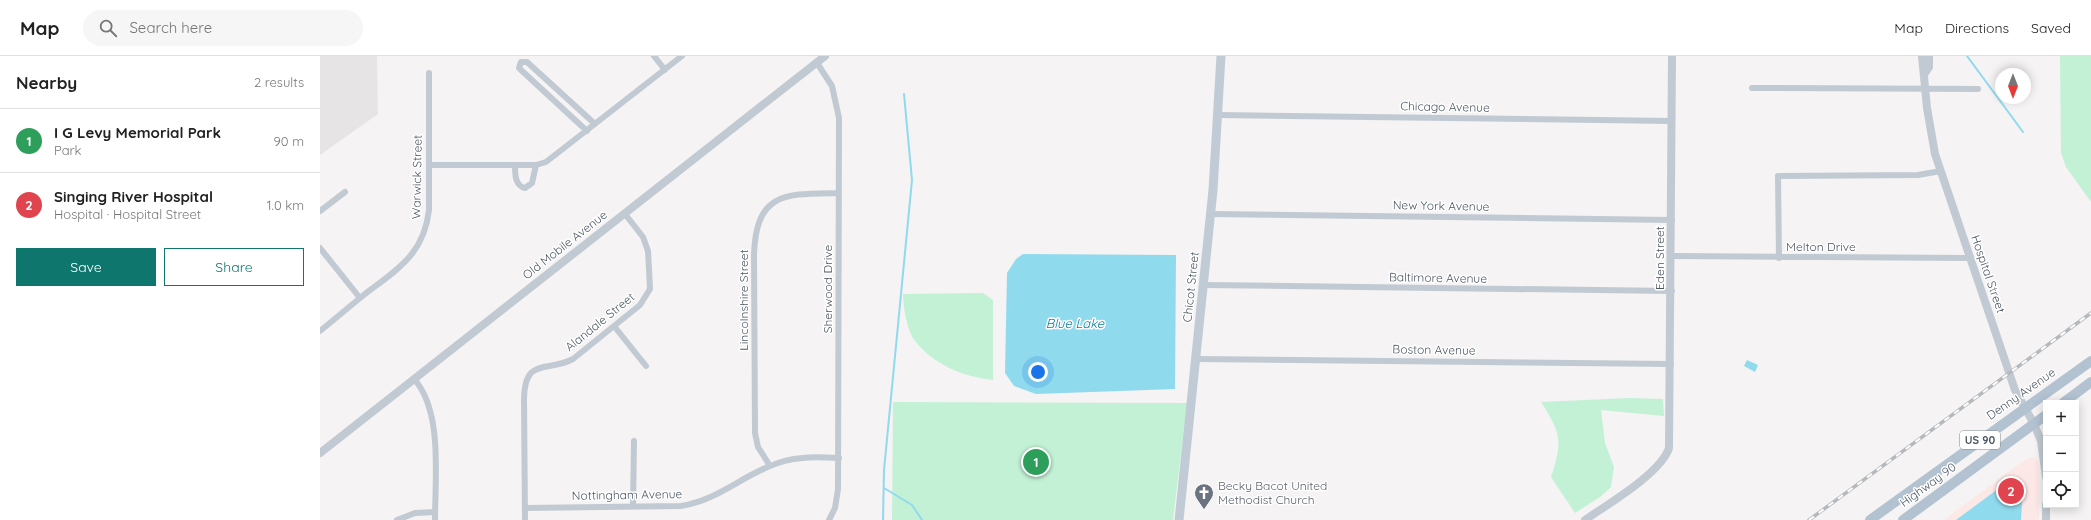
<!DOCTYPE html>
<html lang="en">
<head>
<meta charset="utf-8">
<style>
  :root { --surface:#fff; --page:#f6f6f6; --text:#222; --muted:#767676; --line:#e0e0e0; --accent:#0f766e }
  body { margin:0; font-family:Quicksand,sans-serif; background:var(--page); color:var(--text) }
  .controls { position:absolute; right:12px; bottom:12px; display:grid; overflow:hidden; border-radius:0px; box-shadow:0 2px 10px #0003 }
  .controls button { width:36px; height:36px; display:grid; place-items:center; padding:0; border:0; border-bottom:1px solid var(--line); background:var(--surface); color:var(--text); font:20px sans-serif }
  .compass { position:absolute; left:1675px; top:12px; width:36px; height:36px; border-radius:50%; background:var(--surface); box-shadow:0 2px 10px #0003; rotate:180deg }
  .you { position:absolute; left:718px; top:316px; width:14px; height:14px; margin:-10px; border:3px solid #fff; border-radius:50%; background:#1a73e8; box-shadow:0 0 0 6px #1a73e833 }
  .badge { display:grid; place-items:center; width:26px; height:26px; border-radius:50%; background:var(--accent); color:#fff; font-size:13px; font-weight:700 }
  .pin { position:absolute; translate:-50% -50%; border:2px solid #fff; box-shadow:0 1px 4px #0006 }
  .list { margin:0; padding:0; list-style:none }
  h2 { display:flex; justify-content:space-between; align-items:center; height:52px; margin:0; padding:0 16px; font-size:17px }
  h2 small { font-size:13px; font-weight:400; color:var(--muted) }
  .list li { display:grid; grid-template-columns:26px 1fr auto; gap:12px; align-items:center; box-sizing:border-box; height:64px; padding:0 16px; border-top:1px solid var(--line) }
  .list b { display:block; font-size:15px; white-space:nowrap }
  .list p { margin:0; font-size:13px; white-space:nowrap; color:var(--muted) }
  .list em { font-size:13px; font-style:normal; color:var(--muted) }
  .actions { display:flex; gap:8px; padding:12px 16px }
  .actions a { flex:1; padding:9px 0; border:1px solid var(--accent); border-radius:0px; text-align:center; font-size:14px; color:var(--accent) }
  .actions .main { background:var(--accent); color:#fff }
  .icon { flex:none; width:22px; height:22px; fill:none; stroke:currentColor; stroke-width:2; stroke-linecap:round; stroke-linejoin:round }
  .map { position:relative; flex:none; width:1771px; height:464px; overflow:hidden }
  header { display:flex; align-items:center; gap:24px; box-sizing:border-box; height:56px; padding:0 20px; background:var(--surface); border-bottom:1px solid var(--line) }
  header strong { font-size:19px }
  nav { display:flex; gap:22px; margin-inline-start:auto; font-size:14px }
  .search { width:280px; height:36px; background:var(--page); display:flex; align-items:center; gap:10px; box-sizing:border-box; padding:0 14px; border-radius:22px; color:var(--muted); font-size:15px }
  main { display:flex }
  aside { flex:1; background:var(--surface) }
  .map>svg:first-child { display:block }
  .education { fill:#e6e4e5 }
  .medical { fill:#fce8e6 }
  .green { fill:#c3f1d5 }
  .water { fill:#90daee }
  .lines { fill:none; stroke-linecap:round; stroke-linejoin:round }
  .stream { stroke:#90daee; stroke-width:2 }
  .minor { stroke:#c1cad2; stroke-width:6 }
  .tertiary { stroke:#c1cad2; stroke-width:8 }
  .secondary { stroke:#c1cbd6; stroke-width:9 }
  .primary { stroke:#b3c2d1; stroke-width:10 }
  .rail-casing { stroke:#b5b8bd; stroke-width:3.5 }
  .rail { stroke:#fff; stroke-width:2; stroke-dasharray:6; stroke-linecap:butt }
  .labels { text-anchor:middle; stroke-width:3; stroke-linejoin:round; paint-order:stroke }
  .shield { fill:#fff; stroke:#808990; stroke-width:1 }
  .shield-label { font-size:11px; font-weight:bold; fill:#4a5661 }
  .street-label { font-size:12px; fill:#4a5661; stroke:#fff }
  .worship-label { font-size:12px; fill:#5b616d; stroke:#fff; text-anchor:start }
  .water-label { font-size:13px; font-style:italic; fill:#0c7c9b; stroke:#fff }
</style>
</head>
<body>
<header>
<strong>Map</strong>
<div class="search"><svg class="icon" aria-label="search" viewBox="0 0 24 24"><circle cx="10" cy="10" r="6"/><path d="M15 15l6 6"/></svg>Search here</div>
<nav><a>Map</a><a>Directions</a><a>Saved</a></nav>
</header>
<main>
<aside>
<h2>Nearby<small>2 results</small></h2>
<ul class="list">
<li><span class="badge" style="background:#2e9e5b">1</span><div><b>I G Levy Memorial Park</b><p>Park</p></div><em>90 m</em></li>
<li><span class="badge" style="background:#e0444e">2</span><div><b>Singing River Hospital</b><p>Hospital · Hospital Street</p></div><em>1.0 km</em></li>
</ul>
<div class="actions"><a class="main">Save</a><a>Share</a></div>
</aside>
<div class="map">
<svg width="1771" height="464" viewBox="0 0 1771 464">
  <rect width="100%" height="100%" fill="#f5f3f3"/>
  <!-- education -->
  <path class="education" d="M0 0H57L58 58 0 99Z"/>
  <!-- medical -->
  <path class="medical" d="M1713 401 1719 406V464H1624L1703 405Z"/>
  <!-- green -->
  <path class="green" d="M1740 0H1771V146L1746 111 1741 97Z
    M663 237 673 244V324C644 321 614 309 595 285 587 275 583 250 583 238Z
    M1309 342 1343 343 1344 360 1281 354 1285 387 1294 411 1291 431 1280 441 1255 457 1231 421C1243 385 1241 377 1221 346Z
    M573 346 867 347 853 464H572Z"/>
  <!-- water -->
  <path class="water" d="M703 198 856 199 855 333 716 338 694 330 685 317 687 217 696 203Z
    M1427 304 1438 309 1435 316 1424 310Z
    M1690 424 1703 430 1701 464H1636Z"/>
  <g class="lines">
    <!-- stream -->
    <path class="stream" d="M1647 0 1703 76
      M564 432 592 449 602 464
      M563 464 564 414 592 124 584 38"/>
    <!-- minor -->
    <path class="minor" d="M334 0 345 14
      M497 7 512 30 519 62 518 433 515 452 509 464
      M1432 32 1658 33
      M898 59 1352 65
      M267 75 201 14 199 12 201 6H207L275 68
      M109 109H216L226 106 362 0
      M195 110C195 118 195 130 205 132L212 127 216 109
      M0 155 25 136
      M891 158 1352 164
      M0 192 40 242
      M1352 200 1650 202
      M1459 202 1458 120 1598 119 1621 115
      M884 229 1352 235
      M294 270 326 310
      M0 275C15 263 30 250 45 238 78 213 104 198 109 154V17
      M876 303 1351 308
      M94 323C123 355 115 422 115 464
      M450 410 438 391 435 377 434 199C436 135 466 138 518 137
      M313 451 314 385
      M205 452 361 450C401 443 422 419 458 407 478 400 499 401 519 402
      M77 464 95 457 115 456
      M205 464 204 343C205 300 227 317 253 303L320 249 330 233 328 195 323 181 305 158"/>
    <!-- tertiary -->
    <path class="tertiary" d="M1602 0 1607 52 1615 98 1695 334 1714 368 1721 385 1726 421
      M1605 17 1609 11V0
      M0 397 505 0
      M1265 464C1288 448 1341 417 1349 392L1352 0
      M1726 464V449"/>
    <!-- secondary -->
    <path class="secondary" d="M859 464 893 134 901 0"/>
    <!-- primary -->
    <path class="primary" d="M1743 347 1771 326
      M1550 464 1771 305
      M1583 464 1726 359"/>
    <defs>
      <path id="rail" d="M1489 464 1771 257"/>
    </defs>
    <!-- rail casing -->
    <use href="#rail" class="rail-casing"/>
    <!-- rail -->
    <use href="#rail" class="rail"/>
  </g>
  <!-- icons -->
  <defs>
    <symbol id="church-pin" viewBox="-11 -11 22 30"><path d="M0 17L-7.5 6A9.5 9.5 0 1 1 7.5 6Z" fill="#6b7280" stroke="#fff"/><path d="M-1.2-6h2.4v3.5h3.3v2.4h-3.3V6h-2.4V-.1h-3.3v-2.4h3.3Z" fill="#fff"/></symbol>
  </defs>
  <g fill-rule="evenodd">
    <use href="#church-pin" x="873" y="426" width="22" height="30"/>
  </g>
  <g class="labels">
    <!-- shield labels -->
    <rect class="shield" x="1640" y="375" width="40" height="18" rx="3"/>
    <g class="shield-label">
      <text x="1660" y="388">US 90</text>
    </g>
    <!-- street labels -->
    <g class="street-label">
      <text transform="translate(1125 51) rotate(1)" y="4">Chicago Avenue</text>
      <text transform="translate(97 121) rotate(-89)" y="4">Warwick Street</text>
      <text transform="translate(1121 150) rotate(1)" y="4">New York Avenue</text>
      <text transform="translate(245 189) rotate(-38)" y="4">Old Mobile Avenue</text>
      <text x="1501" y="195">Melton Drive</text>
      <text transform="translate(1340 202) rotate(-90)" y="4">Eden Street</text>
      <text transform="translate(1668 218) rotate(71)" y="4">Hospital Street</text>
      <text transform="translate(1118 222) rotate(1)" y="4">Baltimore Avenue</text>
      <text transform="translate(871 231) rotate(-84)" y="4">Chicot Street</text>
      <text transform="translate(508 233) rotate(-90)" y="4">Sherwood Drive</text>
      <text transform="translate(424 244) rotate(-90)" y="4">Lincolnshire Street</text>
      <text transform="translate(280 266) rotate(-39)" y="4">Alandale Street</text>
      <text transform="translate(1114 294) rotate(1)" y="4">Boston Avenue</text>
      <text transform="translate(1701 338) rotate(-35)" y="4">Denny Avenue</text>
      <text transform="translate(1608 429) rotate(-36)" y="4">Highway 90</text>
      <text transform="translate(307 439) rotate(-1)" y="4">Nottingham Avenue</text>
    </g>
    <!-- worship labels -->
    <g class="worship-label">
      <text x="898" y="434">Becky Bacot United<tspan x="898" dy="14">Methodist Church</tspan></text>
    </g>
    <!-- water labels -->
    <g class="water-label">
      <text x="755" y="272">Blue Lake</text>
    </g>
  </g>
</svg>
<div class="controls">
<button>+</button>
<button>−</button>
<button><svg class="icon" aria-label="locate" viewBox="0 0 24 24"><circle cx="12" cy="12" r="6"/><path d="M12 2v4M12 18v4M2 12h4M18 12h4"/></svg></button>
</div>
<svg class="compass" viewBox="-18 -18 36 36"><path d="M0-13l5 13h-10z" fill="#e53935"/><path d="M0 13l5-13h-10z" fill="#767676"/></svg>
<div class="you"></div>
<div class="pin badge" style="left:716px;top:406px;background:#2e9e5b">1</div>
<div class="pin badge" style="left:1691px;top:435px;background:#e0444e">2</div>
</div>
</main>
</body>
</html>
